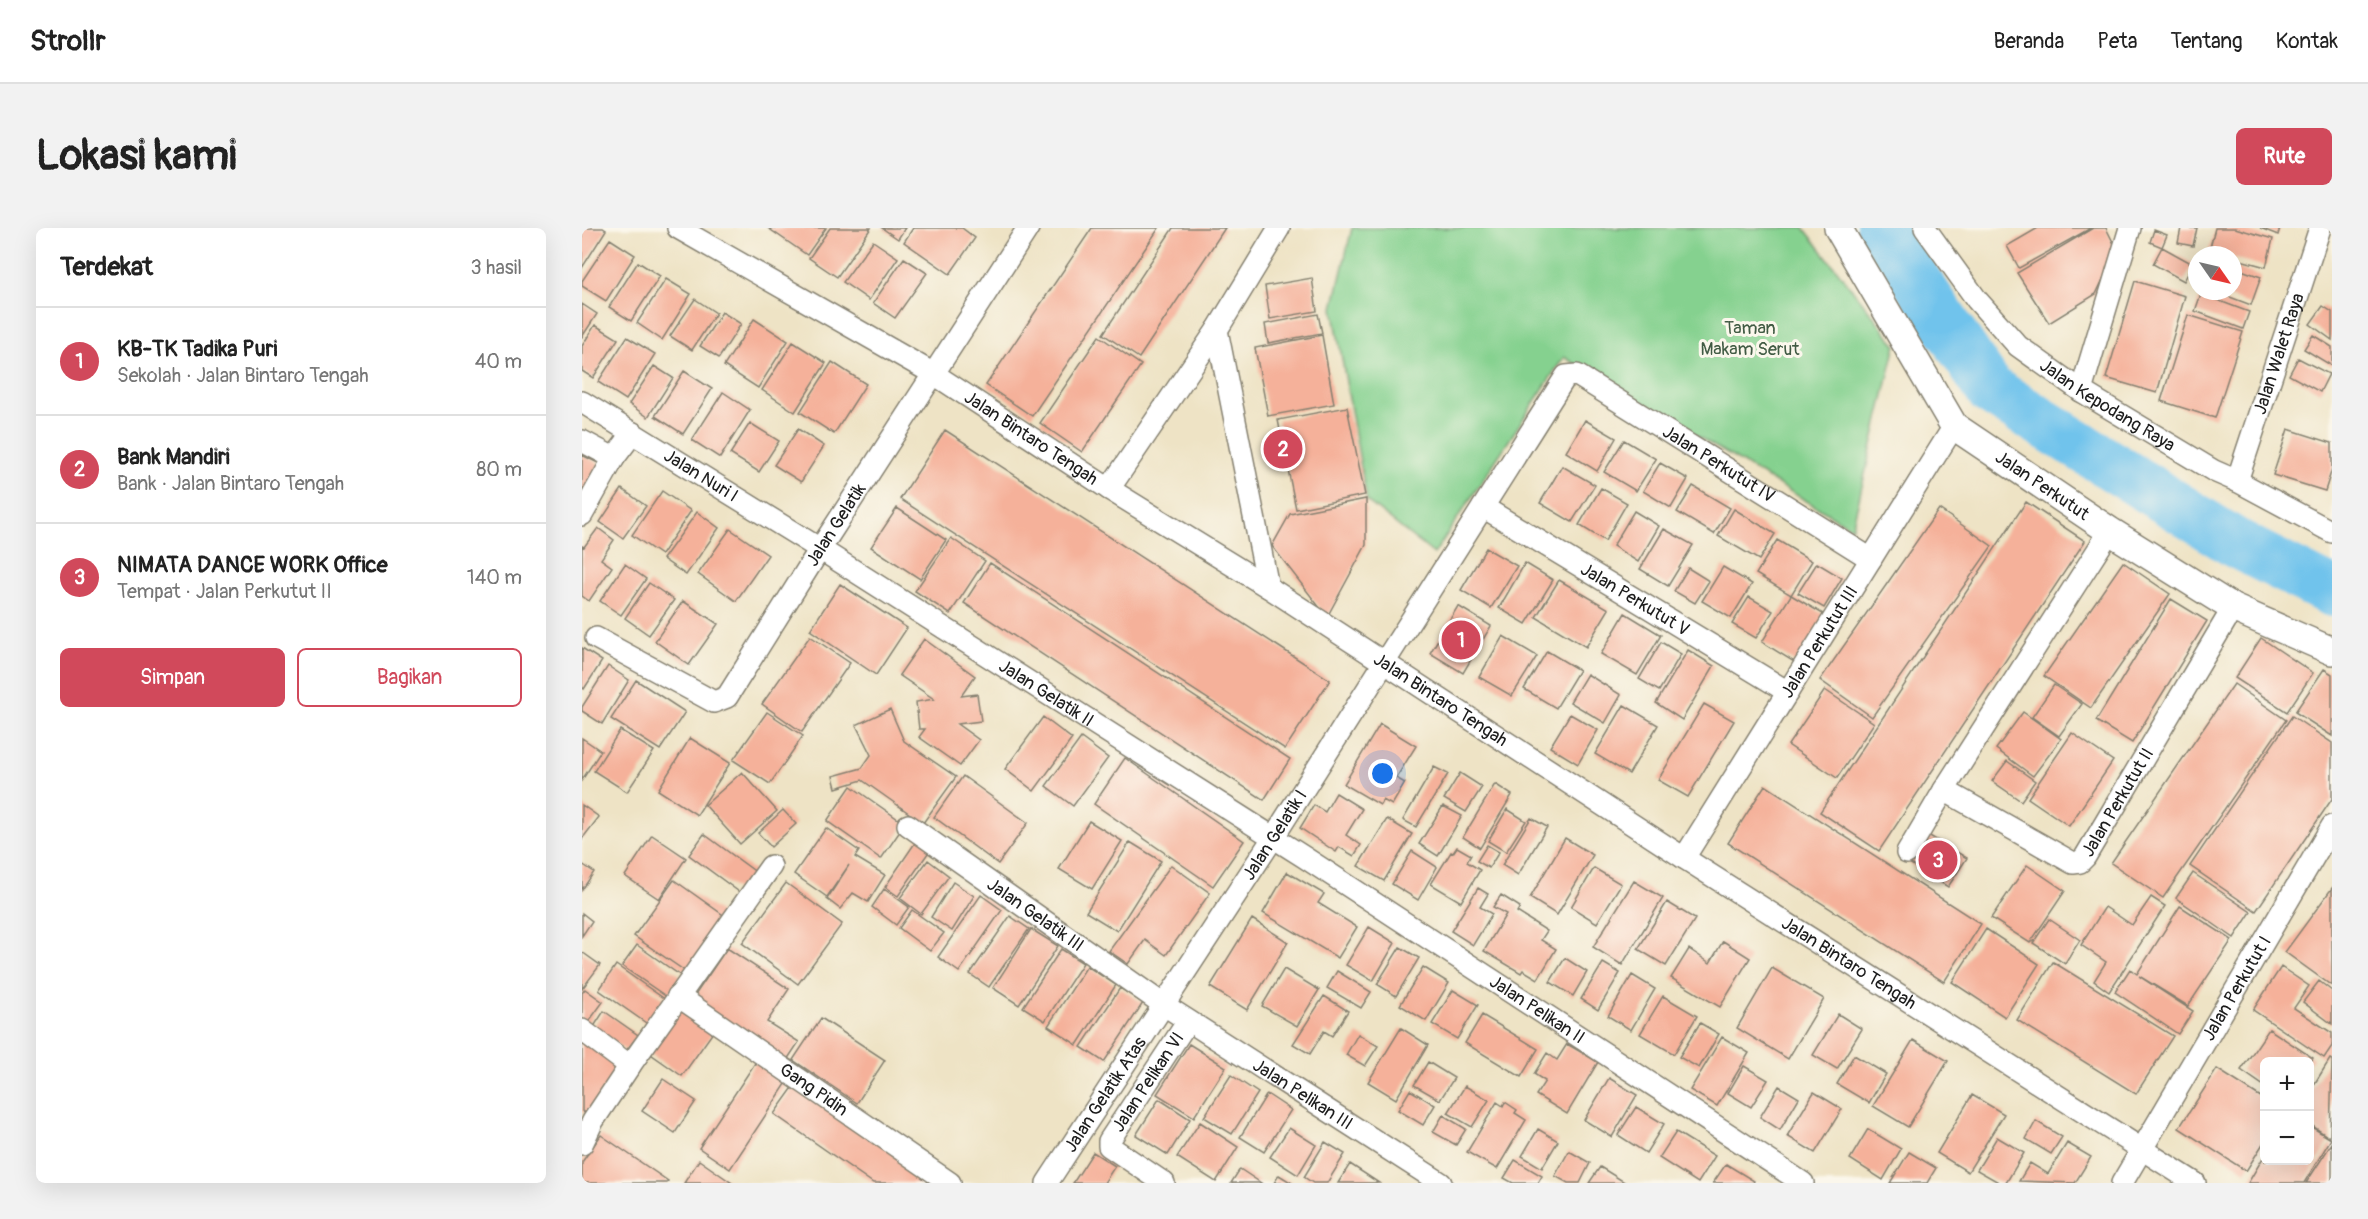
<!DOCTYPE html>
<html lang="id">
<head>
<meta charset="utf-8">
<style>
  :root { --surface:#fff; --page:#f2f2f2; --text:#222; --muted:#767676; --line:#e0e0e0; --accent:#d1495b }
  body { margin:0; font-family:Pangolin,sans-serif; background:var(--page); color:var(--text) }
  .controls { position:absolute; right:18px; bottom:18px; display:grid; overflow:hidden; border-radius:9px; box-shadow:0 6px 24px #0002 }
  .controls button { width:54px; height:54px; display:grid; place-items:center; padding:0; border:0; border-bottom:2px solid var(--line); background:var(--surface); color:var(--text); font:30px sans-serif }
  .compass { position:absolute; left:1606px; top:18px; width:54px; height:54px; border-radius:50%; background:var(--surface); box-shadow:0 6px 24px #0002; rotate:124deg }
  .you { position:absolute; left:801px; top:546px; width:21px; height:21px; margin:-15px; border:4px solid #fff; border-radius:50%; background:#1a73e8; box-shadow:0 0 0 9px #1a73e833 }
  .badge { display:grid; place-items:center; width:39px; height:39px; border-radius:50%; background:var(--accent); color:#fff; font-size:20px; font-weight:700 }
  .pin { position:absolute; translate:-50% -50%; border:3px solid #fff; box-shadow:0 2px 6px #0006 }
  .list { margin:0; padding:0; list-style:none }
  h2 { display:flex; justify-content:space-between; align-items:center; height:78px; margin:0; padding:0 24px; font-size:26px }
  h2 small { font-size:20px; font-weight:400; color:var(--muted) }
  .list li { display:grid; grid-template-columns:39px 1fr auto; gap:18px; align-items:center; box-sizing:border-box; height:108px; padding:0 24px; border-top:2px solid var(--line) }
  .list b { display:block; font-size:22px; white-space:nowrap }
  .list p { margin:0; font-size:20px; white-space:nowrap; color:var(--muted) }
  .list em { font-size:20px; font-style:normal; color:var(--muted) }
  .actions { display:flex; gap:12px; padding:18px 24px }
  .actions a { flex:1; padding:14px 0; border:2px solid var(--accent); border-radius:9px; text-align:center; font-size:21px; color:var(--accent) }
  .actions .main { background:var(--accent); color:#fff }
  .map { position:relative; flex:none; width:1750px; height:955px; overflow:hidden; border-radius:9px }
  header { display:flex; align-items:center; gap:36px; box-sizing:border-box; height:84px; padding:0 30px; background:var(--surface); border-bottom:2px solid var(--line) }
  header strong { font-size:28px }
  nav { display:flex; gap:33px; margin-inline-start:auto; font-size:21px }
  .intro { display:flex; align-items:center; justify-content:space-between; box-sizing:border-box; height:144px; padding:0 36px }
  h1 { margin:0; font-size:42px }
  .button { padding:15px 27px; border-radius:9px; background:var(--accent); color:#fff; font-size:21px; font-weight:700 }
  main { display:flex; gap:36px; padding:0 36px }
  aside { flex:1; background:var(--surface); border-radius:9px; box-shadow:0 6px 24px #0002 }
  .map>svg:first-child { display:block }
  .green { fill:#85d18f; stroke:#507656; stroke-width:1.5 }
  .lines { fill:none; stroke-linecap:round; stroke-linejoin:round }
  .river { stroke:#70c3ec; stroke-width:50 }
  .building { fill:#f5b19a }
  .minor-casing { stroke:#858070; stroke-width:24 }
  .tertiary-casing { stroke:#858070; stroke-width:30 }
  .minor { stroke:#fff; stroke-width:21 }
  .tertiary { stroke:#fff; stroke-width:27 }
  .labels { text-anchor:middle; stroke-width:6; stroke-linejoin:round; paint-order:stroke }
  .park-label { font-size:18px; fill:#415b44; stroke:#fbf7ec }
  .street-label { font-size:18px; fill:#1c1c1c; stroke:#fbf7ec }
</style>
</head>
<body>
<header>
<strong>Strollr</strong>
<nav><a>Beranda</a><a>Peta</a><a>Tentang</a><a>Kontak</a></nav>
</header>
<div class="intro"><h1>Lokasi kami</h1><a class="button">Rute</a></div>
<main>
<aside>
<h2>Terdekat<small>3 hasil</small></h2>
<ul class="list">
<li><span class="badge">1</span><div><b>KB-TK Tadika Puri</b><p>Sekolah · Jalan Bintaro Tengah</p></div><em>40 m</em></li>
<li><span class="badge">2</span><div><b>Bank Mandiri</b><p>Bank · Jalan Bintaro Tengah</p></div><em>80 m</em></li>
<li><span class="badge">3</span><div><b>NIMATA DANCE WORK Office</b><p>Tempat · Jalan Perkutut II</p></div><em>140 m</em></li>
</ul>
<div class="actions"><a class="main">Simpan</a><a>Bagikan</a></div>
</aside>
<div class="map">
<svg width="1750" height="955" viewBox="0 0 1750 955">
  <rect width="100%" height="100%" fill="#fbf7ec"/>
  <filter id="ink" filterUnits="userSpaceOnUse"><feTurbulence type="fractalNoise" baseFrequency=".0167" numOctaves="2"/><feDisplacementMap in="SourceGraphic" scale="12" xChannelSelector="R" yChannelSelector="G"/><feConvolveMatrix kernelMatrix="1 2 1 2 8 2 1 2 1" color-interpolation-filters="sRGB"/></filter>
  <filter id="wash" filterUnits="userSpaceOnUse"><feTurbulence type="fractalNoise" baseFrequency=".008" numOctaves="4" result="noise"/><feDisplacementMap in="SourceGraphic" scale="24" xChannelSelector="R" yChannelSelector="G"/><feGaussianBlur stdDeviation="1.35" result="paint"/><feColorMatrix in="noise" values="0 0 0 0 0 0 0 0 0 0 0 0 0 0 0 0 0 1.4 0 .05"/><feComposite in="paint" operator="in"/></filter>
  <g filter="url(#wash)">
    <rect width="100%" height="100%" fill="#eee3c5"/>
    <!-- green -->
    <path class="green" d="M770 0H1222L1314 117 1270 300 982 129 852 326 785 273 751 80Z"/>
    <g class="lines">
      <!-- river -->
      <path class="river" d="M1299 0 1408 162 1655 316 1750 364"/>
    </g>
    <g id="blocks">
      <!-- building -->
      <path class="building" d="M0 0H21L24 2 0 40Z
        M186 0H244L225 27Z
        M248 0H289L255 49 227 30Z
        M300 0H323L316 11Z
        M331 0H380L393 10 368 46 322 14Z
        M510 0H577L450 188 404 157Z
        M591 0H643L557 130 521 106Z
        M1456 0H1509L1437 40 1425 18Z
        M1511 0H1524L1535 22 1514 66 1467 95 1435 45Z
        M1599 0H1615L1611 18 1596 15Z
        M1633 0H1653L1691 11 1684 39 1651 30V27L1627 23Z
        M1678 0H1698L1696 7Z
        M1572 2 1585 7 1580 19 1568 14Z
        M28 11 53 27 24 73 0 58V53Z
        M291 13 316 30 287 72 261 54Z
        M1580 19 1611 36 1602 53 1571 36Z
        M322 30 345 45 313 90 291 75Z
        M56 34 78 48 49 93 27 79Z
        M1651 39 1679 49 1669 77 1632 63H1651Z
        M730 50 735 83 688 91 683 58Z
        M84 51 109 66 80 112 55 95Z
        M1553 53 1603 68 1575 165 1524 150Z
        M1619 66 1667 84 1661 101 1613 83Z
        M113 71 134 85 110 122 88 108Z
        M0 76 15 86 0 109Z
        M1741 78 1750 84V112L1728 96Z
        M140 84 159 96 137 130 118 118Z
        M736 86 740 105 686 115 683 96Z
        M1606 87 1661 104 1633 190 1579 173Z
        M172 91 206 113 176 160 142 138Z
        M13 97 36 111 11 150 0 143V118Z
        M740 107 752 176 686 188 673 120Z
        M1731 107 1750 119V138L1722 121Z
        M517 108 559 137 500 224 458 195Z
        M45 109 73 126 44 172 16 154Z
        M211 114 244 135 213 184 180 162Z
        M1716 130 1747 146 1738 164 1707 147Z
        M250 134 284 156 252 206 218 184Z
        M72 138 91 150 66 189 47 176Z
        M102 143 130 161 101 206 73 188Z
        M141 164 168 182 138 230 110 212Z
        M765 179 783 267 714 281 696 192Z
        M1003 192 1034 210 1015 243 984 224Z
        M168 195 197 213 177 244 148 226Z
        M216 201 242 218 219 254 192 237Z
        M1706 201 1750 215V241L1743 263 1691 247Z
        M363 202 748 452 703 521 318 271Z
        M1042 212 1074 231 1054 263 1022 244Z
        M0 227 18 236 0 270Z
        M1078 235 1106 251 1089 280 1061 263Z
        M980 238 1013 257 990 294 958 275Z
        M1111 258 1148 280 1132 306 1095 284Z
        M1019 260 1045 275 1023 313 997 297Z
        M40 261 64 278 41 310 18 294Z
        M80 263 109 283 79 327 50 307Z
        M784 271V317L745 389 690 318 708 286Z
        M1444 274 1503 313 1297 623 1238 584Z
        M315 280 364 312 338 351 289 319Z
        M1152 281 1193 306 1177 332 1136 308Z
        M1357 281 1410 318 1290 489 1238 452Z
        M1052 283 1077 298 1056 334 1031 318Z
        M115 284 137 300 104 347 81 331Z
        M16 300 32 312 19 331 30 339 7 373 0 368V318L2 319Z
        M148 301 186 327 154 373 116 346Z
        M1082 301 1111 317 1086 358 1058 341Z
        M369 310 403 333 368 386 333 363Z
        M1195 312 1230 333 1209 367 1174 346Z
        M904 320 935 338 909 380 879 362Z
        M1541 334 1588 366 1509 480 1462 448Z
        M408 335 708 531 682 572 382 375Z
        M943 335 971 352 944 396 917 380Z
        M1235 335 1260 350 1242 380 1216 365Z
        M43 336 64 351 39 387 18 373Z
        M1141 339 1170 356 1149 390 1120 373Z
        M1106 340 1127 353 1113 375 1092 363Z
        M977 352 1027 381 1004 419 954 389Z
        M67 355 92 372 67 407 43 390Z
        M258 356 325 400 294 447 228 402Z
        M1209 367 1246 389 1217 437 1180 414Z
        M1167 369 1191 383 1174 410 1150 396Z
        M1589 371 1625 393 1550 515 1514 493Z
        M101 373 136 396 107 437 73 413Z
        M876 378 909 398 881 445 848 425Z
        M1043 385 1079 407 1055 447 1019 426Z
        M228 408 268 435 220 504 180 476Z
        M921 408 955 428 930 468 897 449Z
        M1679 410 1731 445 1705 484 1653 450Z
        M342 411 393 448 379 468 395 466 399 493 375 496 397 512 378 538 337 509 343 501H337L334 474 352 471 317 447Z
        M1079 414 1099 426 1077 463 1057 451Z
        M0 420 20 433 2 461 0 459Z
        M1106 422 1132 438 1100 492 1074 475Z
        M965 423 997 442 974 480 942 461Z
        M26 438 47 452 20 496 0 483V479Z
        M1742 441 1750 446V508L1713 484Z
        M1005 446 1039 467 1023 495 988 474Z
        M54 452 103 484 78 522 29 491Z
        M1652 456 1704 492 1581 670 1529 635Z
        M1472 457 1500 476 1477 508 1450 489Z
        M1243 462 1292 495 1255 550 1206 517Z
        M1122 476 1152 493 1106 569 1076 552Z
        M1042 477 1076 497 1047 546 1013 526Z
        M308 481 322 513 374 549 341 595 280 552 254 560 251 548 280 540 289 527 274 497Z
        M185 484 221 508 188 556 151 532Z
        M1441 484 1479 511 1451 548 1414 521Z
        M988 486 1016 502 996 536 968 519Z
        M1710 488 1750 515V571L1674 683 1608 638Z
        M461 489 490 511 452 563 423 541Z
        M798 496 834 518 814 550 823 555 810 577 801 572 798 577 762 556Z
        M38 502 72 523 45 564 12 543Z
        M1490 505 1531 533 1487 598 1446 570Z
        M0 510 19 523 0 552Z
        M108 510 148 535 115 587 76 562Z
        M499 510 526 530 491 578 464 558Z
        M543 530 662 613 631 658 512 576Z
        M1425 533 1453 553 1439 573 1410 553Z
        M852 539 866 546 834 599 821 592Z
        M160 544 195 583 158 616 123 577Z
        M878 545 900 559 884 584 862 571Z
        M381 548 446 595 416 636 352 589Z
        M913 556 930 567 898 620 881 609Z
        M1183 557 1399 696 1362 754 1146 615Z
        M269 558 323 596 299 631 245 593Z
        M754 565 780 581 764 607 779 617 772 628 757 619 754 624 718 600 732 577 743 584Z
        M0 577 17 589 0 611Z
        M861 578 880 588 856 628 837 616Z
        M925 581 944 593 924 624 906 613Z
        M201 582 214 596 189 619 176 605Z
        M949 590 965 599 936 647 920 637Z
        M805 591 830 606 802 653 776 638Z
        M507 593 540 613 510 661 477 641Z
        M244 600 277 623 273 629 303 647 286 674 271 665 258 681 245 671 267 637 245 669 212 646Z
        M122 606 175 645 160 666 107 627Z
        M70 607 104 630 77 671 43 648Z
        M1346 607 1385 630 1366 659 1327 635Z
        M337 609 351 618 316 668 303 659Z
        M983 610 1011 627 975 687 948 670Z
        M548 614 579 633 535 703 504 684Z
        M905 617 917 624 907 640 895 633Z
        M875 619 889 627 885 634 898 642 879 674 849 656 869 624 871 625Z
        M830 623 855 639 836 672 810 656Z
        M346 632 367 648 339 686 318 670Z
        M0 636 12 644 0 662Z
        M589 637 628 665 584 727 563 712 546 736 527 723Z
        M1445 637 1483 663 1448 715 1409 690Z
        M1012 640 1039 656 1015 695 989 679Z
        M705 644 742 666 736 675 775 699 756 730 681 685Z
        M1611 645 1669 684 1652 710 1594 670Z
        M92 652 144 689 106 745 52 708Z
        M1052 653 1081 670 1040 737 1011 719Z
        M371 654 392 668 370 703 349 689Z
        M204 655 260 696 216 756 160 715Z
        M896 660 906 666 898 679 910 686 891 717 869 703Z
        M1750 660V758L1703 724Z
        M302 661 327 679 314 697 290 679Z
        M399 667 420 682 377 744 356 729Z
        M919 667 938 679 935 684 965 703 959 712 974 721 956 751 941 742 939 745 902 723 924 686 911 679Z
        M1569 669 1583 678 1527 764 1512 753 1524 734 1499 717 1523 679 1550 697Z
        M1085 674 1113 691 1084 738 1056 721Z
        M1598 678 1650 712 1606 778 1557 748 1611 783 1596 806 1533 764 1548 741 1555 746Z
        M330 682 362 705 348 723 317 700Z
        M0 685 10 693 0 708Z
        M428 688 447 701 407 759 388 746Z
        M670 691 706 714 665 782 628 759Z
        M1467 691 1498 712 1483 736 1451 715Z
        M787 699 813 715 791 753 764 737Z
        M449 701 476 718 437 777 411 760Z
        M1404 701 1457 736 1423 789 1370 754Z
        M1141 713 1168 730 1138 779 1089 750 1107 721 1128 735Z
        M55 717 99 748 85 769 40 738Z
        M818 719 837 730 814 768 795 756Z
        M145 720 207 761 185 794 217 814 203 835 109 773Z
        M479 721 501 735 463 793 441 779Z
        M0 724 18 737 0 761Z
        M983 730 1005 744 991 768 968 754Z
        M1471 734 1591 808 1554 866 1435 792Z
        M1021 735 1038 745 1016 782 999 771Z
        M34 737 84 772 67 797 17 762Z
        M505 738 534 757 495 817 466 798Z
        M841 739 867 755 844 793 818 777Z
        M1699 739 1727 758 1712 780 1750 805V818L1742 830 1671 782Z
        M1190 740 1242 771 1206 831 1155 800Z
        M702 741 737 762 715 798 680 778Z
        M755 743 789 764 779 780 745 760Z
        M1050 747 1073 761 1049 802 1026 788Z
        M1737 753 1750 763V796L1721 774Z
        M538 760 561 775 522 834 499 819Z
        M3 761 21 774 5 796 0 793V765Z
        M871 762 896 777 875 811 850 796Z
        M742 768 766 783 750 808 742 803 728 826 711 816Z
        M1081 768 1115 788 1092 826 1058 806Z
        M100 776 134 800 100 848 66 824Z
        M22 783 56 807 44 823 11 800Z
        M1256 786 1280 801 1255 841 1231 827Z
        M900 787 956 821 939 849 883 815Z
        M239 790 303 832 275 875 211 832Z
        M1118 795 1137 806 1117 840 1097 829Z
        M819 800 846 817 814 871 786 854Z
        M1687 801 1731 830 1729 834H1682V858L1659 842Z
        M776 806 796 818 783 838 764 827Z
        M1140 809 1167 825 1135 878 1108 862Z
        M0 811 39 841 4 886 0 883Z
        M1331 812 1366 833 1326 899 1291 878Z
        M607 816 644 839 612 889 575 866Z
        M985 816 1016 834 985 886 954 867 963 853 952 846 965 825 975 832Z
        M1272 827 1304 846 1287 875 1255 856Z
        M1748 831 1750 832 1748 910 1728 896V863Z
        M175 832 206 853 148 941 117 920Z
        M846 834 872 850 858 872 832 857Z
        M1162 838 1186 852 1169 879 1146 865Z
        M1635 841 1682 871V914L1664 943 1597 900Z
        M649 847 676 865 650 906 622 889Z
        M1027 850 1055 867 1030 909 1002 892Z
        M81 851 114 873 93 905 60 883Z
        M215 854 361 955H291L192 886Z
        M883 858 907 872 890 899 866 885Z
        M1197 858 1217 870 1198 902 1178 889Z
        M828 862 853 877 841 897 816 882Z
        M1232 864 1260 881 1233 925 1205 908Z
        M685 866 709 882 682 924 658 909Z
        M1390 867 1422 886 1386 944 1355 925Z
        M577 871 608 891 586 927 554 907Z
        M915 874 921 878 923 874 935 882 933 885 944 892 915 941 885 924Z
        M1054 879 1082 896 1064 925 1036 907Z
        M861 887 884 901 874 917 851 904Z
        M1454 893 1480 909 1469 926 1444 911Z
        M618 894 656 919 634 954 595 929Z
        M1728 898 1749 911 1722 955H1666L1682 928 1683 933H1728Z
        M707 900 734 917 716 947 688 929Z
        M956 901 976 913 960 940 940 928Z
        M1286 901 1319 921 1301 952 1268 931Z
        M1094 904 1133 928 1116 955 1077 930Z
        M19 907 86 953 85 955H0V934Z
        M1415 909 1442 925 1424 955H1418L1395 942Z
        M743 914 763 926 745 955H731L722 949Z
        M1485 915 1509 929 1493 955 1437 953 1448 935 1466 946Z
        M1750 915V955H1724Z
        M987 923 1008 935 998 955H986L973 948Z
        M511 924 533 938 522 955H491Z
        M1327 924 1354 940 1345 955H1308Z
        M117 932 150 955H102Z
        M933 932 960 948 956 955H931L922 950Z
        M768 936 797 955H756Z
        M1144 936 1172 953 1171 955H1131Z
        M1018 939 1044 955H1007Z
        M658 941 679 955H649Z
        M697 947 710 955H692Z"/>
    </g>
  </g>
  <g filter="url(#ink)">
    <use href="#blocks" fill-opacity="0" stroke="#858070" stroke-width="1.5"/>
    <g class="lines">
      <defs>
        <g id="minor">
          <path id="s1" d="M96 0 352 146 527 261 686 359 1102 630 1613 955"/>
          <path id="s2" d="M1343 0 1395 72 1436 118 1499 163 1632 243 1655 253 1750 304"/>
          <path d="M635 102 686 359"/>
          <path d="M1499 163 1548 0"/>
          <path id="s3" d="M0 174 238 321 722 629 1221 955"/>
          <path d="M0 213 32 230"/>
          <path id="s4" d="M1655 253 1738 0"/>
          <path d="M527 261 635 102 697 0"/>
          <path id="s5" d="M901 279 1206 464"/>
          <path d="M0 287 32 230 51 205"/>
          <path id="s6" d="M14 410 132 474 145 469 238 321 446 0"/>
          <path id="s7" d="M1362 562 1491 635 1498 634 1503 629 1651 380"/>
          <path id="s8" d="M326 597 582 777 859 955"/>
          <path d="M1325 625 1362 562 1528 303"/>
          <path id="s9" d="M1102 630 1372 198"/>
          <path id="s10" d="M96 768 368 955"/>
          <path d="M0 802 48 838"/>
          <path d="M0 916 11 893 47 839 189 638"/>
          <path id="s11" d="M465 955 691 610 984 148 995 147 1289 331"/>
          <path id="s12" d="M582 955 527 918V913L606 793"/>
          <path id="s13" d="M1540 955 1750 598"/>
        </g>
        <g id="tertiary">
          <path id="s14" d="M1256 0 1372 198 1528 303 1651 380 1750 423"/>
        </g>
      </defs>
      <!-- minor casing -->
      <use href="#minor" class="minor-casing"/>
      <!-- tertiary casing -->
      <use href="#tertiary" class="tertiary-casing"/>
      <!-- minor -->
      <use href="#minor" class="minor"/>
      <!-- tertiary -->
      <use href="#tertiary" class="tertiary"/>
    </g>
  </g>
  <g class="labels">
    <!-- park labels -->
    <g class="park-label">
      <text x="1168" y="106">Taman<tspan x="1168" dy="21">Makam Serut</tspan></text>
    </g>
    <!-- street labels -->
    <g class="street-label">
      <text dy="6" stroke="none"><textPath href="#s4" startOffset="134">Jalan Walet Raya</textPath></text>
      <text dy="6" stroke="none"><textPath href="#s2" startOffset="258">Jalan Kepodang Raya</textPath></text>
      <text dy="6" stroke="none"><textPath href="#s1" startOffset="411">Jalan Bintaro Tengah</textPath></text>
      <text dy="6" stroke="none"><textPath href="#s11" startOffset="1138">Jalan Perkutut IV</textPath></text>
      <text dy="6" stroke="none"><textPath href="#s3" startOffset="140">Jalan Nuri I</textPath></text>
      <text dy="6" stroke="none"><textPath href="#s14" startOffset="336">Jalan Perkutut</textPath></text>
      <text dy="6" stroke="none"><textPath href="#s6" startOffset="352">Jalan Gelatik</textPath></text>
      <text dy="6" stroke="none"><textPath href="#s5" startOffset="178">Jalan Perkutut V</textPath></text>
      <text dy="6" stroke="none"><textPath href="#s9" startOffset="255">Jalan Perkutut III</textPath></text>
      <text dy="6" stroke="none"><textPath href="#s3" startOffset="548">Jalan Gelatik II</textPath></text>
      <text dy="6" stroke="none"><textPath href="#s1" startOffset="897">Jalan Bintaro Tengah</textPath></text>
      <text dy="6" stroke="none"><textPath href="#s7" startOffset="226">Jalan Perkutut II</textPath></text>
      <text dy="6" stroke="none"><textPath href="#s11" startOffset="416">Jalan Gelatik I</textPath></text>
      <text dy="6" stroke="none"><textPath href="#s8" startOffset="156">Jalan Gelatik III</textPath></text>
      <text dy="6" stroke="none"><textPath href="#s1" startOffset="1383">Jalan Bintaro Tengah</textPath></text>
      <text dy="6" stroke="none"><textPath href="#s13" startOffset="226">Jalan Perkutut I</textPath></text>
      <text dy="6" stroke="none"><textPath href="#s3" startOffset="1132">Jalan Pelikan II</textPath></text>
      <text dy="6" stroke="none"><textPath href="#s12" startOffset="142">Jalan Pelikan VI</textPath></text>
      <text dy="6" stroke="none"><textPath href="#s10" startOffset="165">Gang Pidin</textPath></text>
      <text dy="6" stroke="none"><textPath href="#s11" startOffset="106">Jalan Gelatik Atas</textPath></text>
      <text dy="6" stroke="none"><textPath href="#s8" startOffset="478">Jalan Pelikan III</textPath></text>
    </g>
  </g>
</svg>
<div class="controls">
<button>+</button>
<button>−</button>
</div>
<svg class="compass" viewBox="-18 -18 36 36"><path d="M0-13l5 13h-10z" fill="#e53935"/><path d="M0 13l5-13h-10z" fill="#767676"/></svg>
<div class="you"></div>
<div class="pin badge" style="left:879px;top:412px">1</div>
<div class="pin badge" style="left:701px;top:221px">2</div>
<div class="pin badge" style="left:1356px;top:632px">3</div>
</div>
</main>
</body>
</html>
